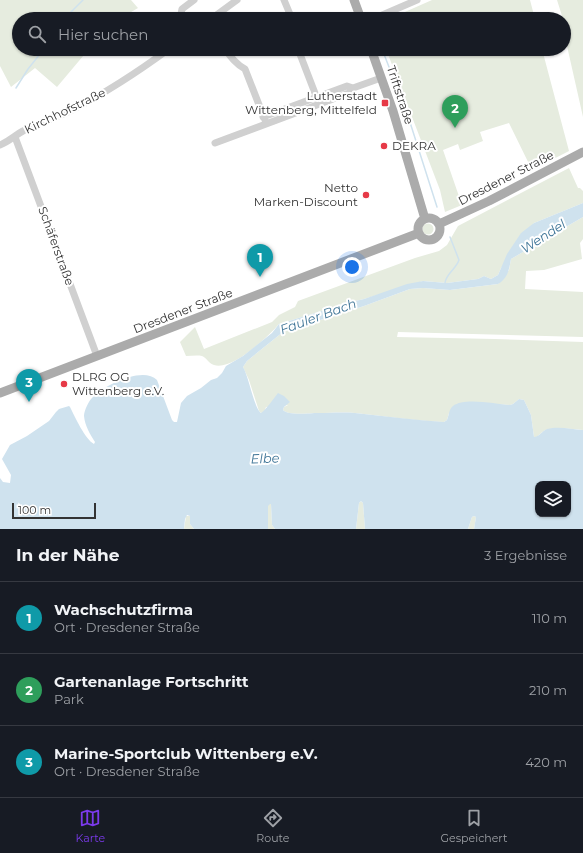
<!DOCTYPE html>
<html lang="de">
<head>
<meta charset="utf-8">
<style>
  :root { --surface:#171b24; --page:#20242c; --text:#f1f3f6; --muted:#9ea1a6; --line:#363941; --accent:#7c3aed }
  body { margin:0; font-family:Montserrat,sans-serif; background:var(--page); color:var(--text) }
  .controls { position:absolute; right:12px; bottom:12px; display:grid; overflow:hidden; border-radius:8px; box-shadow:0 1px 3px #0004 }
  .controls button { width:36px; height:36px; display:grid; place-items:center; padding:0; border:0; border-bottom:1px solid var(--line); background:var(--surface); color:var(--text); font:20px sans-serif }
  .scale { position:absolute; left:12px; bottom:10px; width:84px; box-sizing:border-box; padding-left:4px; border:2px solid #333; border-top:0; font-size:11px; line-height:14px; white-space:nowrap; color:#333; -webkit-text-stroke:3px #fff; paint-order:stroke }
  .you { position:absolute; left:352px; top:267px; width:14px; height:14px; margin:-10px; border:3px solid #fff; border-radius:50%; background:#1a73e8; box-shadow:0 0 0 6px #1a73e833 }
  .badge { display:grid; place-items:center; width:26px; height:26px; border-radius:50%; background:var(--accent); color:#fff; font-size:13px; font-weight:700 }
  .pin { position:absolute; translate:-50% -33px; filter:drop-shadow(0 1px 2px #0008) }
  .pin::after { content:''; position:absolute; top:21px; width:14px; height:12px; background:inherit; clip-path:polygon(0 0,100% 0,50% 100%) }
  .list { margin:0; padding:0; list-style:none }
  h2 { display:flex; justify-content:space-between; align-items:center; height:52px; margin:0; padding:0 16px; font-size:17px }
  h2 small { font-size:13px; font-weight:400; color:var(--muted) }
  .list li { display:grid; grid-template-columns:26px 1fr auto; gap:12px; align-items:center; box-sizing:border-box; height:72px; padding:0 16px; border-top:1px solid var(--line) }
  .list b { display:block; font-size:15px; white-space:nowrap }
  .list p { margin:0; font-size:13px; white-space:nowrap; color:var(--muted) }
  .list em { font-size:13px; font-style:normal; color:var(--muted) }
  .icon { flex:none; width:22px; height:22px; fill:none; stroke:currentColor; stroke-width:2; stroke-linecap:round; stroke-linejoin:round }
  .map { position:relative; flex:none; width:583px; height:529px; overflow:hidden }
  .search { position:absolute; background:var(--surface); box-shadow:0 1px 3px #0004; left:12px; right:12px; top:12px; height:44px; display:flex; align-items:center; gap:10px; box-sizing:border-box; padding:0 14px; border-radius:22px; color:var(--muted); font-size:15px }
  .sheet { height:268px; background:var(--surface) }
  nav { display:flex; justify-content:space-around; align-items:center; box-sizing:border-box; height:56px; border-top:1px solid var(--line); background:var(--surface); font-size:11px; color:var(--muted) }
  nav a { display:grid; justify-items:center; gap:2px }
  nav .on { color:var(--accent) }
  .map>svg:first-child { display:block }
  .green { fill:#e6ecdf }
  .water { fill:#cfe2ee; fill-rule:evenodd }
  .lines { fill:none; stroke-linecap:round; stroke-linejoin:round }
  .stream { stroke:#cfe2ee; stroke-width:1.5 }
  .minor { stroke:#d0d0d0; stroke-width:7 }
  .major { stroke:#ababab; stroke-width:9 }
  .poi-dot { fill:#e63946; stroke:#fff; stroke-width:1.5 }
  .labels { text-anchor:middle; stroke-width:4; stroke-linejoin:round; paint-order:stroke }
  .street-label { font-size:12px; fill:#333; stroke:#fff }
  .poi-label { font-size:12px; fill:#333; stroke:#fff; text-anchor:end }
  .water-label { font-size:13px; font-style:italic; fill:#3f7597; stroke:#fff }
</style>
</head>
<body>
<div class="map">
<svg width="583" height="529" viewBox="0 0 583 529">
  <rect width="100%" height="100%" fill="#fff"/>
  <!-- green -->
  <path class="green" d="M0 0H131L138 8 119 19H19V49H89L57 87 35 68 11 87 0 66Z
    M432 0H530L535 19H389Z
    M557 0H583V117L567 46 564 19H563Z
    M386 49H542L569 151 532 170 509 123 480 132 483 141 460 150 458 144 443 150 462 205 445 212 440 190Z
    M569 168 578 188H580L583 191V203L534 223 501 268 498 275 491 279 484 276 478 279 447 283 423 281 364 299 351 302 279 324C268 337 232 371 214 365 209 364 206 357 202 356 197 355 191 356 186 356L180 342 195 327 204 349 272 322 279 315 295 307 298 301 415 258 439 251 447 245 458 226Z
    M583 217V239L580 243 582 259 544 270 526 271 525 289 583 292V337L398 332 397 337 495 339 583 342V430C575 429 553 427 546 430 542 431 539 436 535 438L534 437 531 415 524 400 519 399 513 404 510 405 493 404 449 413 447 420 444 422C415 421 385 416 355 413 343 412 331 413 318 413 310 413 288 416 283 410L284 407 288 405 266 407 264 412 261 413 259 411 249 380 243 367 247 361 283 332 364 306 410 289 423 288 450 290 498 284 509 270 511 259Z
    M422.5 229a5.5 5.5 0 1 1 11 0a5.5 5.5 0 1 1-11 0Z
    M361 501 363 503 365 529H356L359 503Z
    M268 504H271L272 525 275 529H268Z
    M186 516H190V524L194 529H184Z
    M474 516 476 517 474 529H468L472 517Z"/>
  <!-- water -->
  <path class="water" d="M583 203V217L511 259C509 270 508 278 498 284L450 290 423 288 410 289 364 306 283 332 247 361 243 367C249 377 254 408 261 413 265 411 274 398 278 393L284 396 290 402 284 407 283 410C288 416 310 413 318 413 331 413 343 412 355 413 385 416 415 420 444 422L447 420C449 415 449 409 453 406 464 397 496 404 510 405L513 404 519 399 524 400 531 415 534 437C539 437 542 431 547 429 558 426 572 429 583 430V529H474L476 517 474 516 472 517 468 529H365L363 503 361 501 359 503 356 529H275L272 525 271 504H270L268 506V529H194L190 524V516L187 515 185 519 184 529H0V478L3 482 10 483 11 475 2 459 10 445 27 436 49 421 56 412 59 409 69 406 70 407C75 417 85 439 94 444L95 442C90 434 85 426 84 416 84 411 89 400 93 397 105 385 143 366 157 380L172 420 174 422H177L181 403 187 396 201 388 211 380 217 378 222 373 226 366 243 356 272 333 279 324 351 302 364 299 407 284 423 281 447 283 478 279 484 276 491 279 498 275 507 254 521 233 534 223ZM538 484H568V514H538Z"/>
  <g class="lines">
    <!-- stream -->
    <path class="stream" d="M64 19 83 0
      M382 49 408 116 437 207
      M16 88 28 69 44 49
      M445 283C446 274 456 269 459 260L450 237"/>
    <!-- minor -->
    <path class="minor" d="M284 0 292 19
      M183 19 181 14 182 9 194 0
      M211 19 237 0
      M373 19 417 0
      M225 49C231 57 236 64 245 69L265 120
      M298 49 318 101
      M263 117 347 86 353 88
      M15 137 97 356
      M215 143 349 93 353 88 381 78
      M0 145C10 141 15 135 23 131 39 122 58 118 74 109 107 92 139 71 169 49"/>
    <!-- major -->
    <path class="major" d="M354 0 361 19
      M371 49 393 111 425 219
      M418 229a11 11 0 1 1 22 0a11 11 0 1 1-22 0Z
      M439 224 489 201 583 152
      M0 393 419 233"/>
  </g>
  <!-- markers -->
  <g class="poi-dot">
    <rect x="381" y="99" width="8" height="8" rx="2"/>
    <circle cx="384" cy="146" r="4"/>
    <circle cx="366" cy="195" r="4"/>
    <circle cx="64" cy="384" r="4"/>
  </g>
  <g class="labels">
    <!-- street labels -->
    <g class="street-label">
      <text transform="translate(400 95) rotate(72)" y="4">Triftstraße</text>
      <text transform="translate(65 111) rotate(-26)" y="4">Kirchhofstraße</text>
      <text transform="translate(506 178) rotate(-27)" y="4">Dresdener Straße</text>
      <text transform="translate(56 246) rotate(70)" y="4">Schäferstraße</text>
      <text transform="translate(183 311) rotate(-21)" y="4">Dresdener Straße</text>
    </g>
    <!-- poi labels -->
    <g class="poi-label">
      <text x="377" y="100">Lutherstadt<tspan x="377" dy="14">Wittenberg, Mittelfeld</tspan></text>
      <text x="392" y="150" text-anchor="start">DEKRA</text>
      <text x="358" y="192">Netto<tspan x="358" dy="14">Marken-Discount</tspan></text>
      <text x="72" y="381" text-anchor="start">DLRG OG<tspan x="72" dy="14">Wittenberg e.V.</tspan></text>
    </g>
    <!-- water labels -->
    <g class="water-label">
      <text transform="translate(543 236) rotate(-33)" y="5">Wendel</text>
      <text transform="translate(318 316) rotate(-20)" y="5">Fauler Bach</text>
      <text transform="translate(265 458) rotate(-2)" y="5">Elbe</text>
    </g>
  </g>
</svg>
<div class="controls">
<button><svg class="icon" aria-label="layers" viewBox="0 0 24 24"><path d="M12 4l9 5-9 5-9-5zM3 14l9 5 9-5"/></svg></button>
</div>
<div class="scale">100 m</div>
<div class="you"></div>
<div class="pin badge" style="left:260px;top:277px;background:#0f9aa8">1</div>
<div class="pin badge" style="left:455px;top:128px;background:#2e9e5b">2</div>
<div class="pin badge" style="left:29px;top:402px;background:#0f9aa8">3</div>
<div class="search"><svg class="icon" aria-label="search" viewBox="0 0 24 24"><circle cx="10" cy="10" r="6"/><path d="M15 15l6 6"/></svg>Hier suchen</div>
</div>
<section class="sheet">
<h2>In der Nähe<small>3 Ergebnisse</small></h2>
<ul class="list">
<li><span class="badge" style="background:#0f9aa8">1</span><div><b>Wachschutzfirma</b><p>Ort · Dresdener Straße</p></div><em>110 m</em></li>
<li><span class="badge" style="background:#2e9e5b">2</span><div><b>Gartenanlage Fortschritt</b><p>Park</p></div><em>210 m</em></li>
<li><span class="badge" style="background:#0f9aa8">3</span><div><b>Marine-Sportclub Wittenberg e.V.</b><p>Ort · Dresdener Straße</p></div><em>420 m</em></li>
</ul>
</section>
<nav>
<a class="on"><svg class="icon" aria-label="map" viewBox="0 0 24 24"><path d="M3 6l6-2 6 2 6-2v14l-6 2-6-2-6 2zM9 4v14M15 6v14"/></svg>Karte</a>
<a><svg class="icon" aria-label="directions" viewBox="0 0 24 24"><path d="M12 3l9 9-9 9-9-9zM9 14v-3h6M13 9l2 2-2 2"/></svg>Route</a>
<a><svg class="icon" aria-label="saved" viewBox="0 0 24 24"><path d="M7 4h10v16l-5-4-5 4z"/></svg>Gespeichert</a>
</nav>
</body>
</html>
